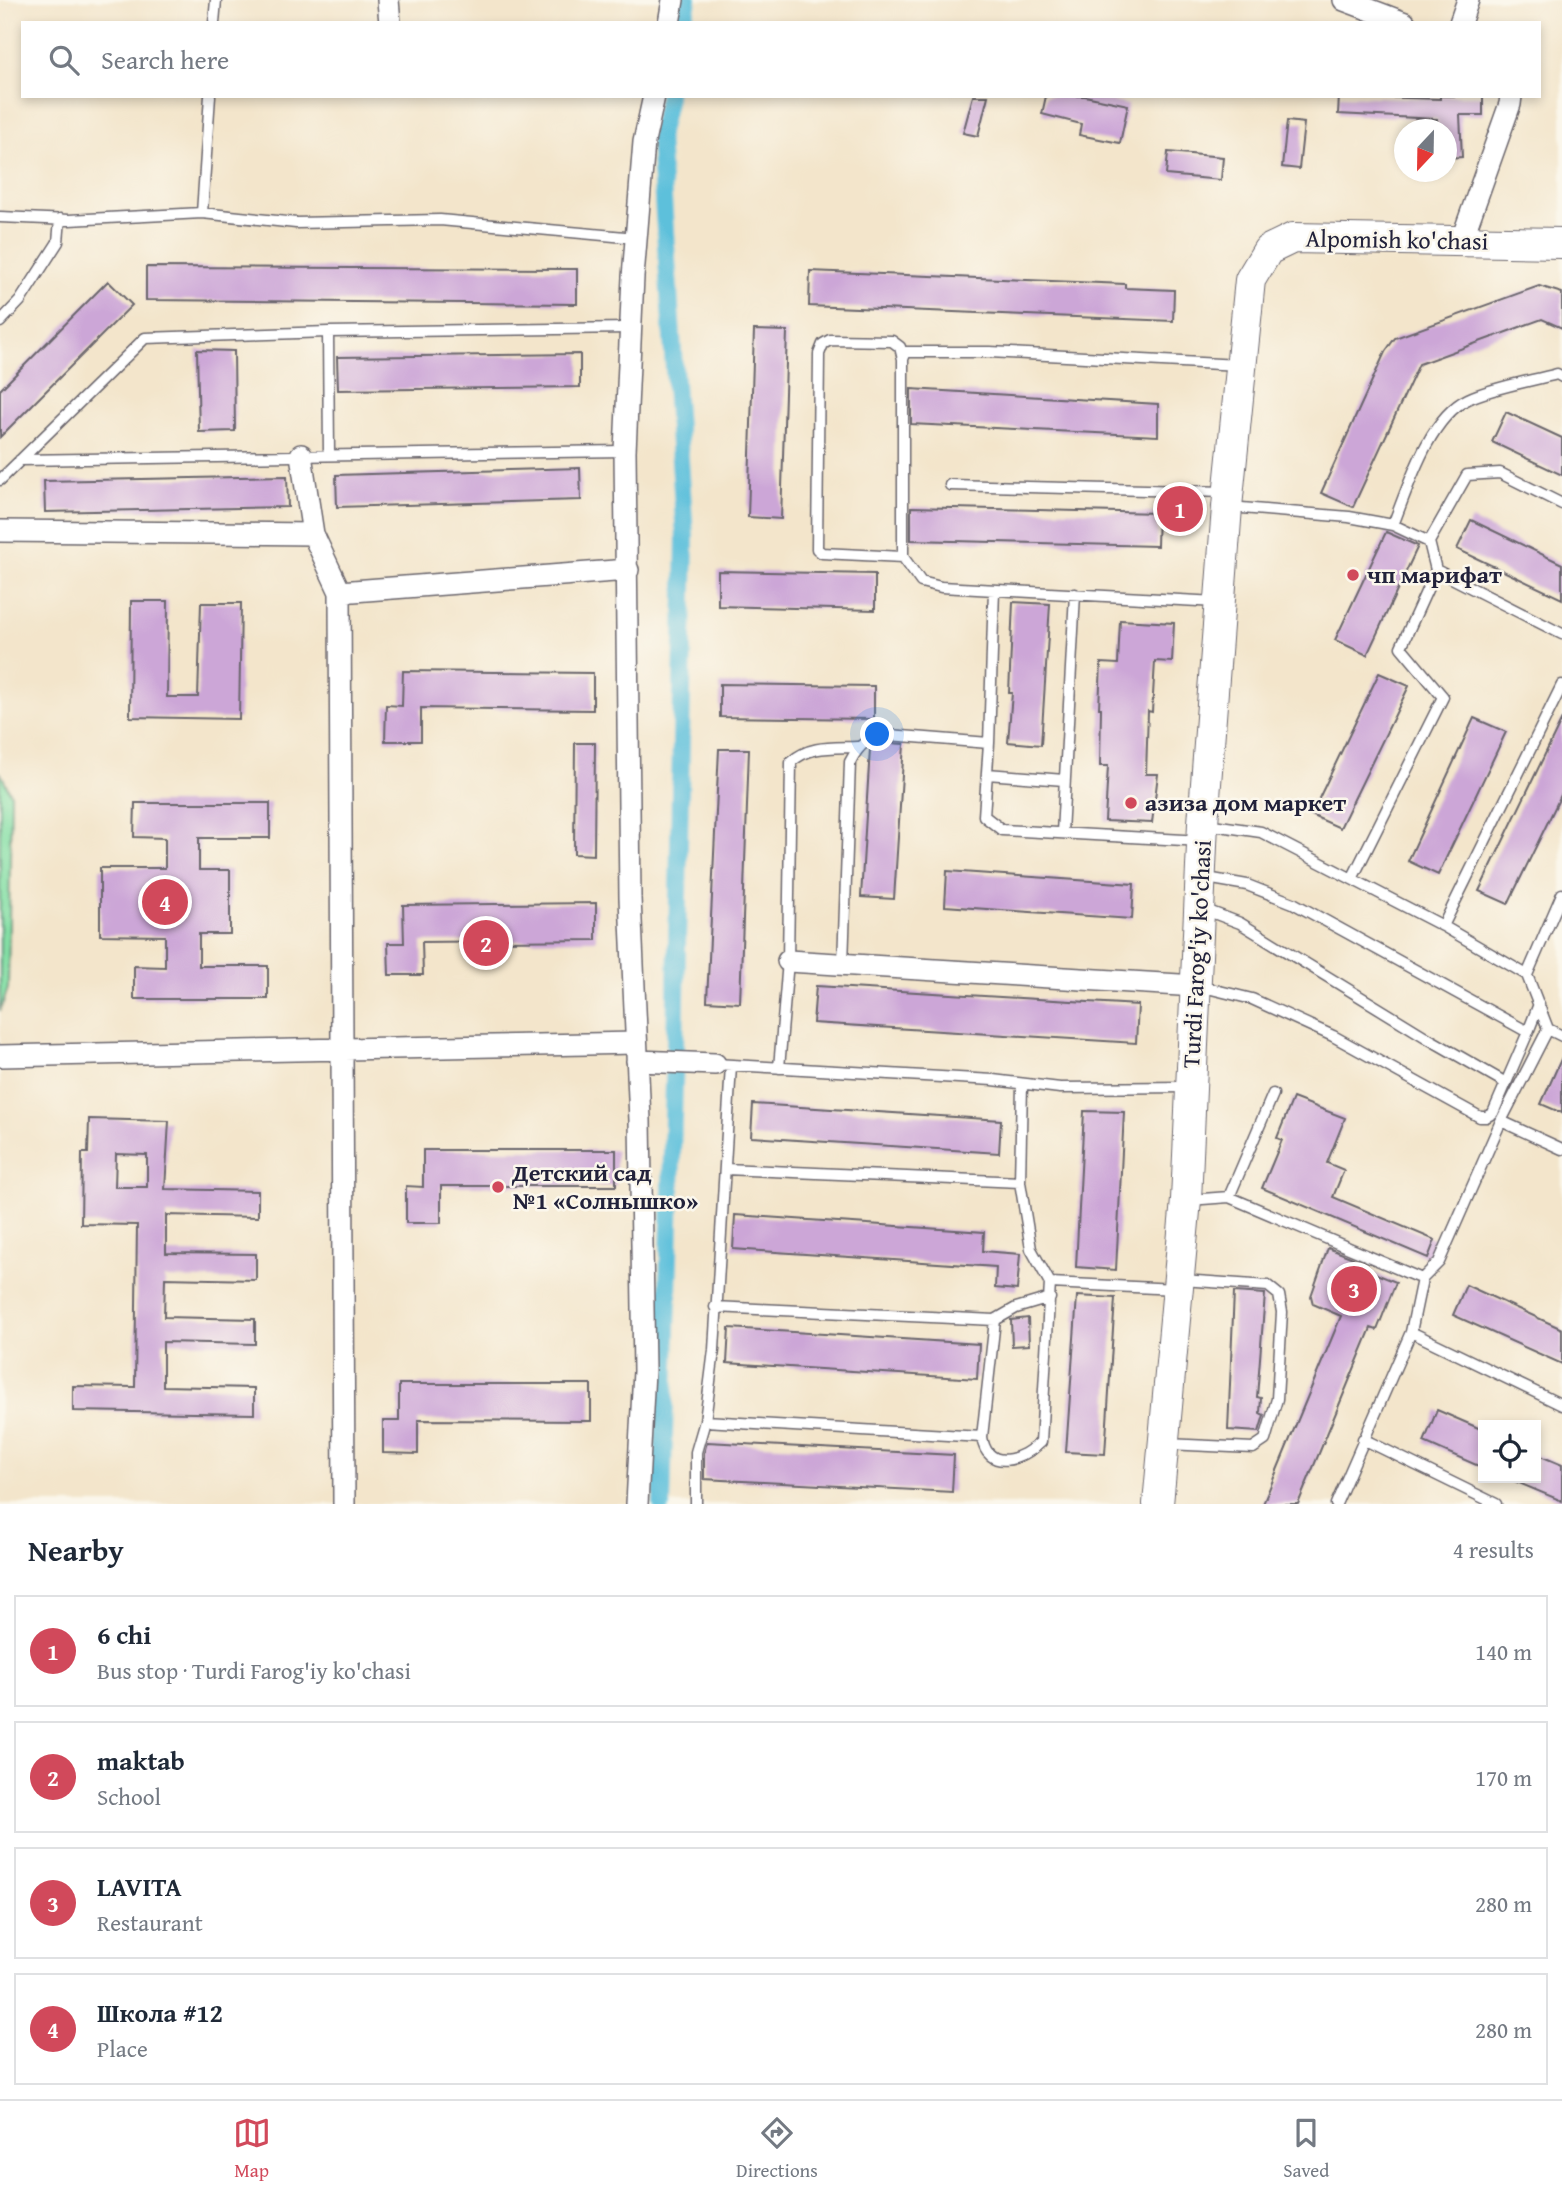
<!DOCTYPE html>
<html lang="en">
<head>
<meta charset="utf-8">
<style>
  :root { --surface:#fff; --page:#f2f2f3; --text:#1f2937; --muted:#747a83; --line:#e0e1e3; --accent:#d1495b }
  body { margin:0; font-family:"Gentium Book Plus",serif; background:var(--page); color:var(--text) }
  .controls { position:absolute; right:21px; bottom:21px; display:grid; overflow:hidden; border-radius:0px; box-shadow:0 4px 10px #0003 }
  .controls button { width:63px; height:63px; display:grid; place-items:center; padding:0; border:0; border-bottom:2px solid var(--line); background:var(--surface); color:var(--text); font:35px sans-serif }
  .compass { position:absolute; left:1394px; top:119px; width:63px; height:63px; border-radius:50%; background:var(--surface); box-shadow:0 4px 10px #0003; rotate:202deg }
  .you { position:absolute; left:878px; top:735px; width:24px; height:24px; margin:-18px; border:5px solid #fff; border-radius:50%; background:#1a73e8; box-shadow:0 0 0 10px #1a73e833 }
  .badge { display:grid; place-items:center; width:46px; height:46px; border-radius:50%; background:var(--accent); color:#fff; font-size:23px; font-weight:700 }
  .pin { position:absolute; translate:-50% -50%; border:4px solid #fff; box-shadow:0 2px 7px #0006 }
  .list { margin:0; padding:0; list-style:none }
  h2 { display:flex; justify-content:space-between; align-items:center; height:91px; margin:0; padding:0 28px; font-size:30px }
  h2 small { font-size:23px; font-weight:400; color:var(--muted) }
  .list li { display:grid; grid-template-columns:46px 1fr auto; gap:21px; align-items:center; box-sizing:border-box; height:112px; margin:0 14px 14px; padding:0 14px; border:2px solid var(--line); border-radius:0px }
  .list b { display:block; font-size:26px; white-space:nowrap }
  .list p { margin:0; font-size:23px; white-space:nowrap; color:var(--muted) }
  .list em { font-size:23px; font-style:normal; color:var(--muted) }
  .icon { flex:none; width:38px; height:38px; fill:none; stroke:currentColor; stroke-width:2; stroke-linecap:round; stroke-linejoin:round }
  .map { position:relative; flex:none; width:1562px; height:1504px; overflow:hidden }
  .search { position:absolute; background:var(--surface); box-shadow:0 4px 10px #0003; left:21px; right:21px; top:21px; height:77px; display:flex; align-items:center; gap:18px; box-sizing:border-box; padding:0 24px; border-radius:0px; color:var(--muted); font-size:26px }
  .sheet { height:595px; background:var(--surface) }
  nav { display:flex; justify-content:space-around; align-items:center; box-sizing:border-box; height:98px; border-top:2px solid var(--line); background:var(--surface); font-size:19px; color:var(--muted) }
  nav a { display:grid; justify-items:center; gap:4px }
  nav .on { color:var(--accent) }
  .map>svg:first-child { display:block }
  .green { fill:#84dfa5; stroke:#538070; stroke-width:2 }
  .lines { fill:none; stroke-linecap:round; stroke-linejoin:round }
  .canal { stroke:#5dc0db; stroke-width:18 }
  .building { fill:#cca6d7; fill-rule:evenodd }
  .lane-casing { stroke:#6b666d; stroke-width:13 }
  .street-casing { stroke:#6b666d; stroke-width:24 }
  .secondary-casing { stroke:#6b666d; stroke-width:32 }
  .lane { stroke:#fff; stroke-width:10 }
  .street { stroke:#fff; stroke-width:21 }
  .secondary { stroke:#fff; stroke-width:30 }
  .poi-dot { fill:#d1495b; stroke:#fbf7ec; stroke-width:2.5 }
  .labels { text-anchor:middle; stroke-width:5; stroke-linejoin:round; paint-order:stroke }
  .street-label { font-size:24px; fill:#22223b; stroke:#fbf7ec }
  .poi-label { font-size:24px; font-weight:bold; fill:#22223b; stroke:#fbf7ec; text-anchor:start }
</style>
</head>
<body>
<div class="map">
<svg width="1562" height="1504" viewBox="0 0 1562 1504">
  <rect width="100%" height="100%" fill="#fbf7ec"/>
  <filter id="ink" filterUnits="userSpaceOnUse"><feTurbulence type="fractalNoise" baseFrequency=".0143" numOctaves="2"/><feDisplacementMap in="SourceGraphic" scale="14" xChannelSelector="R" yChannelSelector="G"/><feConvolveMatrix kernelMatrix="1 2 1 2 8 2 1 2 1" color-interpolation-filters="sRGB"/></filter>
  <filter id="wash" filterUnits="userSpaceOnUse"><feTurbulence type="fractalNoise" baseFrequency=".00686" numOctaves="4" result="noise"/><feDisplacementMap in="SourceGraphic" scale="28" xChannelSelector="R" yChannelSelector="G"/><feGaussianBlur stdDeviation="1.57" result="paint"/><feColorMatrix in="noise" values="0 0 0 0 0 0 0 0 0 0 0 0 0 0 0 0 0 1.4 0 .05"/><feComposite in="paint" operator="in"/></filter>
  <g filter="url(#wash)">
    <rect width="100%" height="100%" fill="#f3e5cb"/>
    <!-- green -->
    <path class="green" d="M0 772 11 794 8 988 0 1011Z"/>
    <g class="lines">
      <!-- canal -->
      <path class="canal" d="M683 23 688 0
        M662 1504 675 1049 685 537 659 137 668 96"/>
    </g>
    <g id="blocks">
      <!-- building -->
      <path class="building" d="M973 96H988L978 136 963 133Z
        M1046 96H1085L1128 105 1120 143 1079 135 1081 124 1042 114Z
        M1339 96 1440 99V96H1483V115H1460L1462 157 1446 158V130H1438L1437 119 1338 114Z
        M1287 121 1304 123 1299 169 1282 167Z
        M1168 152 1223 157 1221 180 1166 175Z
        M146 267 577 269V304L146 300Z
        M810 271 1125 284V288L1174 290 1173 321 809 306Z
        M108 281 132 305 0 437V390Z
        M1539 286 1562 293V328L1542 319 1419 364 1353 507 1321 493 1385 352 1395 338Z
        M754 330 787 331 781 519 748 517Z
        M197 350 234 351 235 431 199 432Z
        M580 354V387L338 390 337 357Z
        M911 389 1158 404V436L911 424Z
        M1506 412 1562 438V475L1492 442Z
        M580 468 581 500 337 507 336 475Z
        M287 476 288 507 45 512 44 481Z
        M911 507 1158 513 1157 546 911 540Z
        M1471 520 1562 564V599L1457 549Z
        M1386 532 1418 546 1367 655 1335 640Z
        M718 571 875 574V610L718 606Z
        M131 601H168L167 697H198L201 603H241L239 719 130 717Z
        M1013 602 1050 604 1041 745 1008 742 1012 693H1009Z
        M1120 620 1174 623 1172 662 1155 661 1152 712 1148 711 1146 774H1158L1152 823 1105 821 1108 766H1100L1101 708H1099L1101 663 1118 664Z
        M403 671 593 673V710L421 708V741H385L386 705 402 706Z
        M1379 673 1409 686 1340 828 1311 815Z
        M720 684 874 686V719L720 717Z
        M1474 718 1506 732 1438 875 1408 861Z
        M1562 719V793L1508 904 1479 891Z
        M575 743H595L594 855 574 854Z
        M889 743 904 744 894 899 861 897 870 749Z
        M719 749H749L740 1003 707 1001Z
        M135 803H270V838H199V870H230V934H199V966H268V999H134V966L165 967V936L100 935V868H165V838L134 837Z
        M947 871 1134 884 1132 919 945 906Z
        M596 903V940L422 942 423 975H389L388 943H404L403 905Z
        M816 986 1138 1005 1136 1043 813 1023Z
        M1562 1057V1113L1541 1104Z
        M1293 1098 1345 1118 1327 1163 1344 1170 1333 1197 1435 1240 1428 1258 1262 1188 1282 1140 1277 1138Z
        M753 1104 1001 1120 999 1153 751 1137Z
        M1084 1111 1124 1112 1116 1270 1076 1267Z
        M89 1119 169 1121 165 1189 258 1191V1217L166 1215V1253L256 1254V1280L165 1278 164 1317 255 1319V1344L163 1342V1386L254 1388V1414L73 1411V1386L135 1387 137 1225 81 1224 82 1153H88ZM116 1154 147 1155V1187H115Z
        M423 1150H616V1186H441V1223H406V1186L423 1187Z
        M735 1215 984 1232 983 1251 1020 1254 1017 1290 995 1288 996 1267 733 1249Z
        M1328 1248 1353 1258 1359 1267 1396 1282 1377 1330 1371 1328 1298 1504H1263L1341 1316 1313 1304 1311 1296Z
        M1466 1285 1562 1329V1364L1453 1315Z
        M1234 1292 1265 1294 1257 1397 1261 1398 1260 1413 1264 1415 1259 1432 1228 1430Z
        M1077 1296 1115 1298 1105 1454 1066 1452Z
        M1028 1318 1029 1345 1012 1346 1011 1320Z
        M729 1328 979 1344 977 1379 727 1363Z
        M399 1384H591V1421L418 1420V1454L383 1453V1421H399Z
        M1437 1410 1483 1430V1468L1424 1442Z
        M707 1442 954 1455 952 1492 704 1479V1453Z
        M1536 1454 1562 1465V1501L1507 1478H1536Z"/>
    </g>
  </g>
  <g filter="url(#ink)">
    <use href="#blocks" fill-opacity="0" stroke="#6b666d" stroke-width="2"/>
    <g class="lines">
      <defs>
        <path id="lane" d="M214 23 216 0
          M202 213 210 96
          M0 217 69 220 202 213 296 223 440 220 636 238
          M0 322 20 301 58 242 60 219
          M328 332 329 455
          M903 359 906 352H990L1239 365
          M20 460 625 451
          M0 480 145 338 328 332 631 328
          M950 485 1226 492
          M1230 507 1349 517 1393 525 1429 542
          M1393 525C1408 487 1429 417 1468 399 1491 388 1531 381 1557 374L1562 377
          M903 557 822 553 817 549 819 354 823 344 830 340 892 341 900 347 903 359V557L921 582 941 587 1217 602
          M1436 570 1562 634
          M994 590 989 743 984 816 1002 830 1202 841
          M987 774 1064 780
          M1206 824 1261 832 1443 926 1527 975 1548 1029 1562 1036
          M1062 833 1075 594
          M1352 879 1443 697 1401 647 1436 570 1429 542 1467 475 1500 473 1562 504
          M1203 909 1240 923 1429 1039 1506 1083
          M1443 926 1562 685
          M843 964 850 762C859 744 868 737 889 735L989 743
          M1527 975 1562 894
          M1199 986 1252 999 1333 1036 1480 1117H1486L1493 1113 1528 1032 1293 903 1247 885 1201 877
          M1528 1032 1539 1004
          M715 1064 993 1080 1060 1088 1189 1087
          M779 1068 788 961 791 762C810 745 832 748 857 747
          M1501 1121 1562 1149
          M725 1169 1020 1182
          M1229 1197 1273 1094
          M1189 1200 1229 1197 1422 1279 1411 1332 1336 1504
          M1422 1279 1439 1262 1501 1121 1548 1029
          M1050 1283 1176 1289
          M715 1307 995 1320
          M1411 1332 1562 1405
          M705 1421 982 1437C987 1473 1022 1460 1041 1442L1050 1283 1031 1249 1020 1182 1022 1084
          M982 1437 995 1320 1016 1308 1050 1298
          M1363 1439 1496 1504
          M1167 1444 1253 1448 1265 1440 1277 1399 1282 1312 1279 1295 1268 1286 1182 1280
          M696 1504V1452L705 1421 714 1350 731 1065"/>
        <path id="street" d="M388 0 390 23
          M1344 0 1405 23
          M669 23 673 0
          M1460 23 1468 0
          M1461 242 1510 104 1511 96
          M301 455 313 534 340 592 344 1504
          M0 531 313 534
          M340 592 628 570
          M788 961 1196 986
          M0 1056 636 1043
          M637 1061 715 1064
          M637 1504 644 1371 640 1120 630 898 625 451 633 277 644 142 654 96"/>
        <path id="secondary" d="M1158 1504 1186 1200 1203 823 1227 507 1250 280 1268 250 1293 238 1562 243"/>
      </defs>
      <!-- lane casing -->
      <use href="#lane" class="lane-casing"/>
      <!-- street casing -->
      <use href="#street" class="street-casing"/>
      <!-- secondary casing -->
      <use href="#secondary" class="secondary-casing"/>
      <!-- lane -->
      <use href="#lane" class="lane"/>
      <!-- street -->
      <use href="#street" class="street"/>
      <!-- secondary -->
      <use href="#secondary" class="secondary"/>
    </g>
  </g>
  <!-- markers -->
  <g class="poi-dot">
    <circle cx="1353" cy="575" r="7"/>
    <circle cx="1131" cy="803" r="7"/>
    <circle cx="498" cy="1187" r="7"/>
  </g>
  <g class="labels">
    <!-- street labels -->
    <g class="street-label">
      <text transform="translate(1397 240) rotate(1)" y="8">Alpomish ko'chasi</text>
      <text transform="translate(1197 954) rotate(-87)" y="8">Turdi Farog'iy ko'chasi</text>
    </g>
    <!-- poi labels -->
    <g class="poi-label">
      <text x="1367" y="583">чп марифат</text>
      <text x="1145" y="811">азиза дом маркет</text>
      <text x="512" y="1181">Детский сад<tspan x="512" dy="28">№1 «Солнышко»</tspan></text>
    </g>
  </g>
</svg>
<div class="controls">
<button><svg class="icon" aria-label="locate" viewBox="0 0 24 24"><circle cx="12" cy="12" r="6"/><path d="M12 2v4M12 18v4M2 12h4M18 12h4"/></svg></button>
</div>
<svg class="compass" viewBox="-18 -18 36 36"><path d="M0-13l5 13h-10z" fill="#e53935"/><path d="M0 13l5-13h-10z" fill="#747a83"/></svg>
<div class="you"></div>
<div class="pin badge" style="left:1180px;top:509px">1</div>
<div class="pin badge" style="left:486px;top:943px">2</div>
<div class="pin badge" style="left:1354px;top:1289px">3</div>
<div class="pin badge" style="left:165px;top:902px">4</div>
<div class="search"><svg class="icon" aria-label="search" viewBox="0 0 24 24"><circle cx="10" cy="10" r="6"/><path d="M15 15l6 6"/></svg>Search here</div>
</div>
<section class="sheet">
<h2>Nearby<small>4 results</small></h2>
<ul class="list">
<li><span class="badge">1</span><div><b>6 chi</b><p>Bus stop · Turdi Farog'iy ko'chasi</p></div><em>140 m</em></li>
<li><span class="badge">2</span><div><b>maktab</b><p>School</p></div><em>170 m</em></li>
<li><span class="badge">3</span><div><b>LAVITA</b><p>Restaurant</p></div><em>280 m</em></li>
<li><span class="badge">4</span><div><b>Школа #12</b><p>Place</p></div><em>280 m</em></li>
</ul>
</section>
<nav>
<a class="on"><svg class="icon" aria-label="map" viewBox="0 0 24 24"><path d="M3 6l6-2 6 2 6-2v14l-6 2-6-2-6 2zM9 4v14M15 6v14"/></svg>Map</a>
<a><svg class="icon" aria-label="directions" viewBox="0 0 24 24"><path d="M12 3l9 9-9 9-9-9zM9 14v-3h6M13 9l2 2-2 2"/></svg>Directions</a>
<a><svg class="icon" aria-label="saved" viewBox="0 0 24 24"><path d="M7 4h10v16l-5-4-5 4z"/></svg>Saved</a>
</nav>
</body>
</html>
